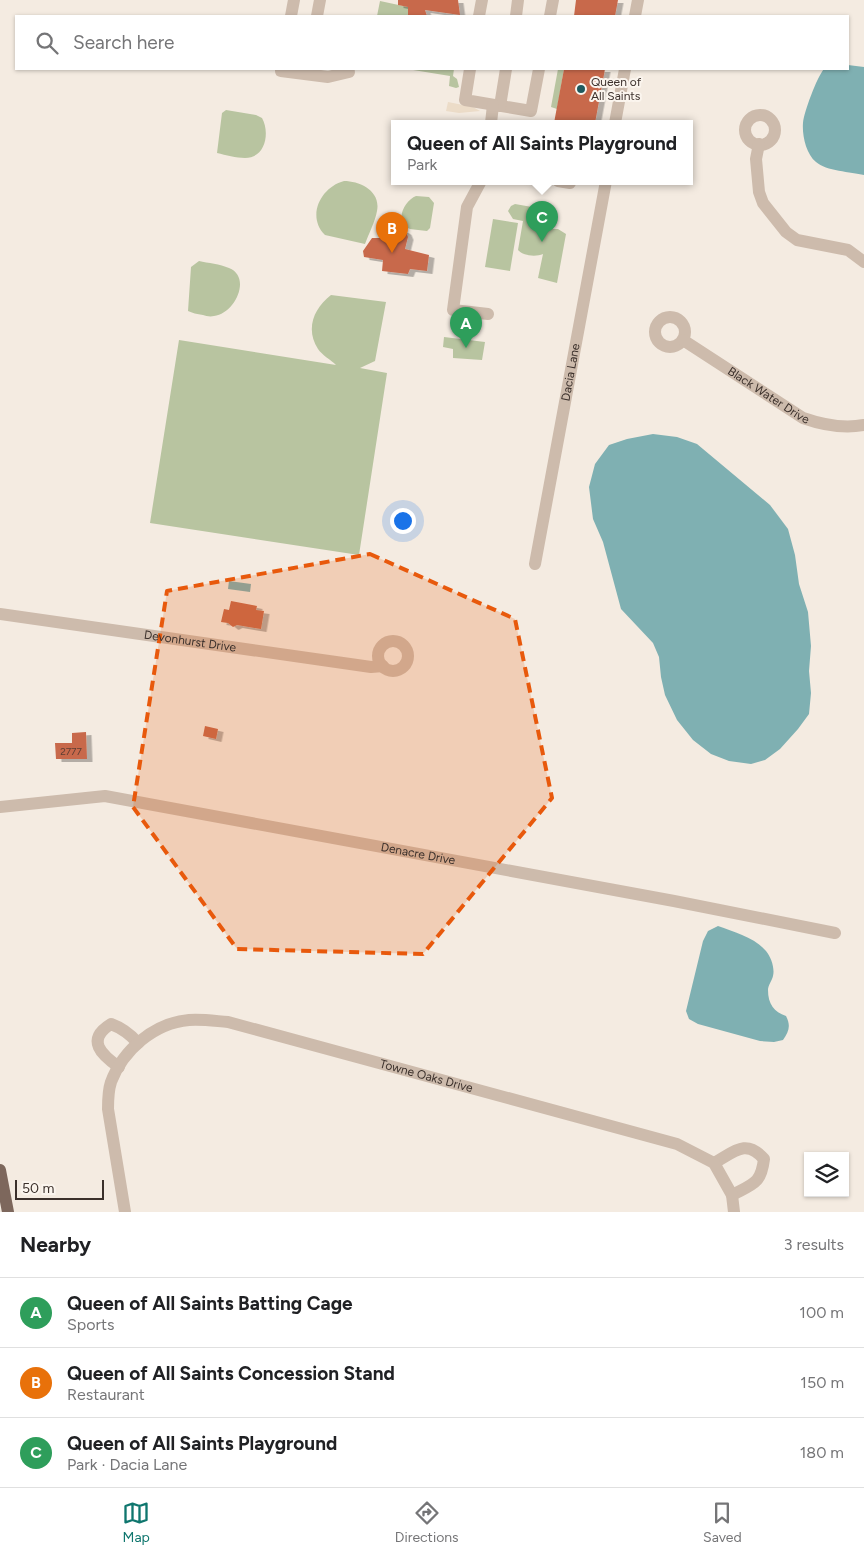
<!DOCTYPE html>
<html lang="en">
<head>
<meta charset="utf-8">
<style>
  :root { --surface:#fff; --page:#f6f6f6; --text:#202124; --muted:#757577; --line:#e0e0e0; --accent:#0f766e }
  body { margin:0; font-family:Figtree,sans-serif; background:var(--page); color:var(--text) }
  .controls { position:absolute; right:15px; bottom:15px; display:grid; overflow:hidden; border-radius:0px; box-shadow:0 1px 4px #0004 }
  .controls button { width:45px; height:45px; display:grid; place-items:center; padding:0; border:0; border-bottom:1px solid var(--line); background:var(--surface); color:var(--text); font:25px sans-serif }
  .scale { position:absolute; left:15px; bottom:12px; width:89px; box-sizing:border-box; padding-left:5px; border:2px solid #3b302b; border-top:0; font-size:14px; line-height:18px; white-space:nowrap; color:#3b302b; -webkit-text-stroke:4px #fbf5ee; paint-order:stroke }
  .you { position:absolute; left:402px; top:520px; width:18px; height:18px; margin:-12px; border:4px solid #fff; border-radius:50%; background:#1a73e8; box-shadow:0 0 0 8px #1a73e833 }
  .badge { display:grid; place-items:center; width:32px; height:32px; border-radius:50%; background:var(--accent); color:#fff; font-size:16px; font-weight:700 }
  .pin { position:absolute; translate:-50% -41px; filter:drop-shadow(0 1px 2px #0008) }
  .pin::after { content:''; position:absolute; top:26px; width:18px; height:15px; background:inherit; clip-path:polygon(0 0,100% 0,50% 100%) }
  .popup { position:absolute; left:391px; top:120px; width:302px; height:65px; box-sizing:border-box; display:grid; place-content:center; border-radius:0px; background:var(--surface); filter:drop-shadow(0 1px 4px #0005); font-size:16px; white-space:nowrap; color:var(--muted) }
  .popup b { font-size:19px; color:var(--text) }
  .popup::after { content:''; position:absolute; left:50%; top:100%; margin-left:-10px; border:10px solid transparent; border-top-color:var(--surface) }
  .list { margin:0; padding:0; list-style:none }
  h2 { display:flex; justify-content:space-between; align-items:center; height:65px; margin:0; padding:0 20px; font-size:21px }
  h2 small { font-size:16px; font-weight:400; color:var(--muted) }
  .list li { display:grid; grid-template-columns:32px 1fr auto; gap:15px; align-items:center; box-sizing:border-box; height:70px; padding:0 20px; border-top:1px solid var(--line) }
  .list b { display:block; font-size:19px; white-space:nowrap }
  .list p { margin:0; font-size:16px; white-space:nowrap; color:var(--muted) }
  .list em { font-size:16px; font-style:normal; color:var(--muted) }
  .icon { flex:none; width:28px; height:28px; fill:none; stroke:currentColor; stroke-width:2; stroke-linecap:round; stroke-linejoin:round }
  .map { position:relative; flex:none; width:864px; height:1212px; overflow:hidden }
  .search { position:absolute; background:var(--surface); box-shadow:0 1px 4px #0004; left:15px; right:15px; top:15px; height:55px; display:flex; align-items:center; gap:12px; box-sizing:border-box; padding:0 18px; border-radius:0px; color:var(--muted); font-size:19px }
  .sheet { height:275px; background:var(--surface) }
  nav { display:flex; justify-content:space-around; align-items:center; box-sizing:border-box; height:70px; border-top:1px solid var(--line); background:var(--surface); font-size:14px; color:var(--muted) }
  nav a { display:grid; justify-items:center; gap:2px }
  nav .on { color:var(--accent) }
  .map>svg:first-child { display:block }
  .green { fill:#b8c4a0 }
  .plaza { fill:#ecdcc8 }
  .water { fill:#7fb0b2 }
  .building { fill:#c8694b; filter:url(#shadow) }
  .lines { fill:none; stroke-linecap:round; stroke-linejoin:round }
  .minor { stroke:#cdbbac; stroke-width:12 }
  .major { stroke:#7d675c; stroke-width:12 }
  .marked { fill:#e8590c; fill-opacity:0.2; stroke:#e8590c; stroke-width:4; stroke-dasharray:10 6; stroke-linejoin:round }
  .poi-dot { fill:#1f5a5e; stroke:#fbf5ee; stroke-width:2 }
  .labels { text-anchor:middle; stroke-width:4; stroke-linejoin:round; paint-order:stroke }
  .number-label { font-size:10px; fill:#5e3e33 }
  .poi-label { font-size:12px; fill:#3b302b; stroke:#fbf5ee; text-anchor:start }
  .street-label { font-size:12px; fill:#3b302b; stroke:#fbf5ee }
</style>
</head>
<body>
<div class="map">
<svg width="864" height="1212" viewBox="0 0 864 1212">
  <defs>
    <filter id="shadow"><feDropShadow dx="5.5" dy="3" stdDeviation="0" flood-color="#0004"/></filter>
  </defs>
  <rect width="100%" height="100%" fill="#f4ebe1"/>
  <!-- green -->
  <path class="green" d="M380 1 408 7V16H377Z
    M407 69H454L453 76 457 79 459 87 456 88 449 86 450 76Z
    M558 69H564L557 109 551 107Z
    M226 110 256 115 262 118C270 132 266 158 245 158 236 158 226 155 217 153L222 113Z
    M344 181C360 181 381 191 377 211 375 222 369 233 365 244L325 235C306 216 321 187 344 181Z
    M416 196 429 197 434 203 430 228 427 231C421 230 415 230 410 229 393 222 405 200 416 196Z
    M515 204 549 210 552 212V218L549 223 550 229H558L566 234 557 283 538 278 543 254C536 257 523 256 518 250L523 221 513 219 508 211 511 206Z
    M493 219 518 223 510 271 485 267Z
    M199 261C208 263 220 264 229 268 252 277 235 314 214 316 210 317 206 316 203 315 197 314 192 313 188 311L191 267Z
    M331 295 386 302 375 361 360 368 387 373 359 555 150 523 179 340 336 365C331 360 322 355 318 349 305 329 314 308 331 295Z
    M444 337 485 342 482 360 453 358V349L443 347Z"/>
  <!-- plaza -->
  <path class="plaza" d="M448 102 473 107 480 111 459 113 446 111Z"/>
  <!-- water -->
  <path class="water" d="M848 65 864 67V175C851 172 826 171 816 162 806 154 802 135 803 123 804 112 817 77 824 69H848Z
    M653 434 677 437 697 444 770 505 788 529 795 555 799 584 808 612 811 646 809 671 811 693 809 714 798 729 780 749 765 760 751 764 729 761 711 754 693 740 677 720 665 695 661 677 659 657 653 643 621 609 603 542 593 519 589 487 595 464 609 445 627 439Z
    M229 581 251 584 250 592 228 589Z
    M718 926C734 932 754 937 766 951 771 957 775 968 773 976 772 981 768 985 768 990 768 1004 774 1012 786 1016 791 1026 789 1031 783 1040L774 1042 760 1041 698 1024 689 1019 686 1011 703 941 708 931Z"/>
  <!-- building -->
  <path class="building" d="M398 0H458L460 15 425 10 427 16H408V7L398 5Z
    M576 0H618L615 16H574Z
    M564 69H605L595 123H554Z
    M385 226 403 230 406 232 408 237 405 249 429 255 427 271 410 269 408 274 382 271 383 260 364 257 363 251 372 238H382Z
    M231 601 257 606 256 610 264 611 261 629 237 625 233 627 228 623 221 622 224 609 229 610Z
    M205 726 218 729 216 739 203 736Z
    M86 732 87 759H56L55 743H72V733Z"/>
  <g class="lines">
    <!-- minor -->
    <g class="minor">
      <path d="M291 16 294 0"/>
      <path d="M317 16 320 0"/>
      <path d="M479 16 482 0"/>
      <path d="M516 16 518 0"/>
      <path d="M550 16 553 0"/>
      <path d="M635 16 638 0"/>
      <path d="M281 69V71L328 77 349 72"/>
      <path d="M470 69 465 100 531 111 539 69"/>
      <path d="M500 106 506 69"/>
      <circle cx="760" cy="130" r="15"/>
      <path d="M491 123 493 105"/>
      <path d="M615 123 625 69"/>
      <path d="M759 144 756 159 759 192 763 203 786 232 797 240 848 250 864 262"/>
      <path d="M481 181 467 207 453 310 488 314"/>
      <path d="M558 181 570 183"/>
      <circle cx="670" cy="332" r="15"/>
      <path id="s1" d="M683 340 803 418C823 425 843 429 864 425"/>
      <path id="s2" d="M535 564 606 181"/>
      <path id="s3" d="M0 614 371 667 383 666"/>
      <circle cx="393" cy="656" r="15"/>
      <path id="s4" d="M0 807 105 796 674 901 835 933"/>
      <path d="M119 1067C102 1055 85 1040 111 1024 122 1028 130 1034 138 1043"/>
      <path d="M714 1163C734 1152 746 1138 764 1159 761 1184 753 1184 732 1195"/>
      <path id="s5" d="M125 1212 108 1109C108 1100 108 1091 111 1082 123 1050 154 1023 189 1020 202 1019 215 1021 228 1022L677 1144 714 1163 732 1195 734 1212"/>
    </g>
    <!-- major -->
    <path class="major" d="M0 1170 8 1212"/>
  </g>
  <!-- marked area -->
  <path class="marked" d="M370 554 515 619 552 798 423 954 237 949 133 807 167 591Z"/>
  <!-- markers -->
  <circle class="poi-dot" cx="581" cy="89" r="5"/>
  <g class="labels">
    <!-- number labels -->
    <g class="number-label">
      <text x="71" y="755">2777</text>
    </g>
    <!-- poi labels -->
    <g class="poi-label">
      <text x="591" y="86">Queen of<tspan x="591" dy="14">All Saints</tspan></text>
    </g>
    <!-- street labels -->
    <g class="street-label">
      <text dy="4" stroke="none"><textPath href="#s2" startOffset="195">Dacia Lane</textPath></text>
      <text dy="4" stroke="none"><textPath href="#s1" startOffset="102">Black Water Drive</textPath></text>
      <text dy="4" stroke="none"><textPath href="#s3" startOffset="192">Devonhurst Drive</textPath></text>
      <text dy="4" stroke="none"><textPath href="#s4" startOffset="424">Denacre Drive</textPath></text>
      <text dy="4" stroke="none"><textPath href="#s5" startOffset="481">Towne Oaks Drive</textPath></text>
    </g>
  </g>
</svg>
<div class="controls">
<button><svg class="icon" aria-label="layers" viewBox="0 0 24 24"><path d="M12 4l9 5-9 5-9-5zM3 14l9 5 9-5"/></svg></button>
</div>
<div class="scale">50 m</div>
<div class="you"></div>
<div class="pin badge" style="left:466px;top:348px;background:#2e9e5b">A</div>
<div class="pin badge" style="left:392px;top:253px;background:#e8710a">B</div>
<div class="pin badge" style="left:542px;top:242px;background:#2e9e5b">C</div>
<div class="popup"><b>Queen of All Saints Playground</b>Park</div>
<div class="search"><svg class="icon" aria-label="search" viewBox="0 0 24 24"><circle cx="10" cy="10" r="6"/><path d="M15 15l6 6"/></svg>Search here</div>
</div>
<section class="sheet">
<h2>Nearby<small>3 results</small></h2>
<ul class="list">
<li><span class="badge" style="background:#2e9e5b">A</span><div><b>Queen of All Saints Batting Cage</b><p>Sports</p></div><em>100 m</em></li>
<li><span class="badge" style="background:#e8710a">B</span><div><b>Queen of All Saints Concession Stand</b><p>Restaurant</p></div><em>150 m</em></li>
<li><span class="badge" style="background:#2e9e5b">C</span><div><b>Queen of All Saints Playground</b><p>Park · Dacia Lane</p></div><em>180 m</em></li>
</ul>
</section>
<nav>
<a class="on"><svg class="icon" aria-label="map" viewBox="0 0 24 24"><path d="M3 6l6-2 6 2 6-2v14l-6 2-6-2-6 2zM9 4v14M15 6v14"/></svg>Map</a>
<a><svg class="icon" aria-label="directions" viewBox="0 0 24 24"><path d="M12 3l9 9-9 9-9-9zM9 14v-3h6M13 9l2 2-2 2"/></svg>Directions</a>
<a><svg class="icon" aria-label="saved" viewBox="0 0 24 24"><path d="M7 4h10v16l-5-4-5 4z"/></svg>Saved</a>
</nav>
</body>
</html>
